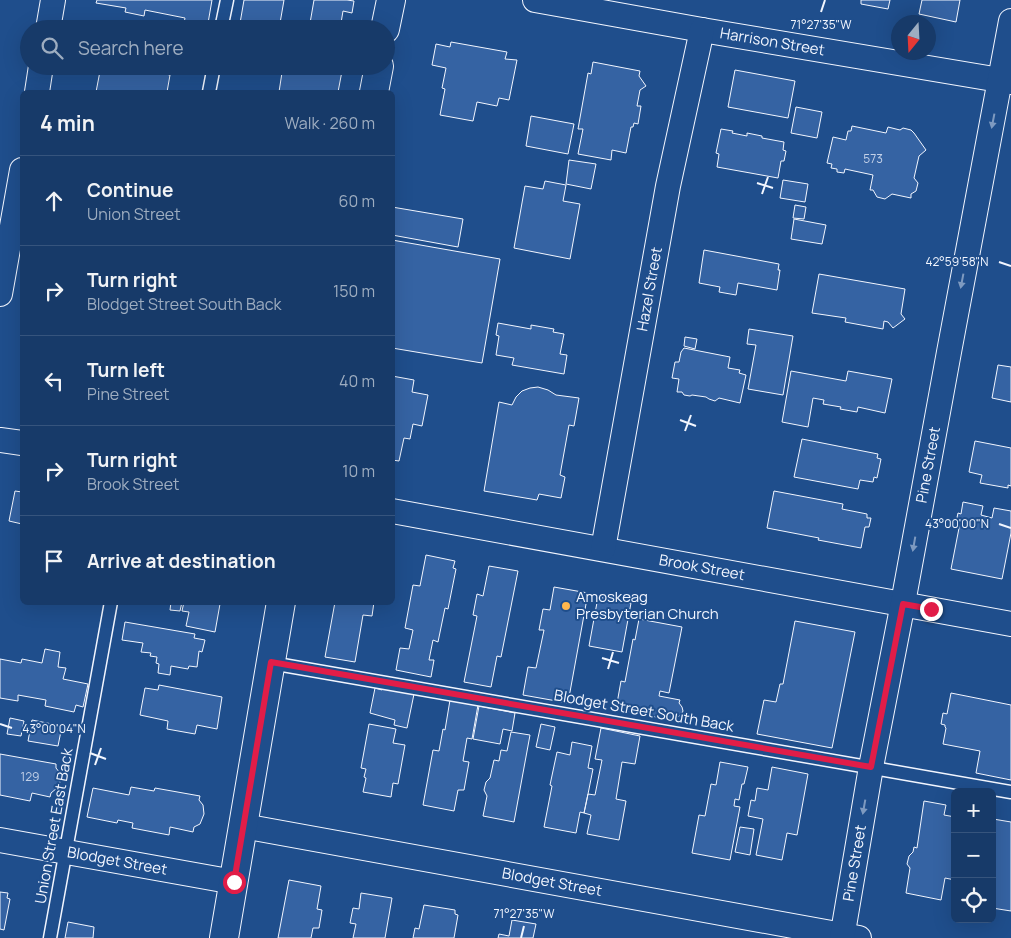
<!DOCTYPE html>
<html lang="en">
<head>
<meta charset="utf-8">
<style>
  :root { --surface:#173a69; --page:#20416f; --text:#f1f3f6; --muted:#9eadc0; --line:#36547d }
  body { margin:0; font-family:Manrope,sans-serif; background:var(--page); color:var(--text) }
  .controls { position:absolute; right:15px; bottom:15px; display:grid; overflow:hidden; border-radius:8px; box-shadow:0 5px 20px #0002 }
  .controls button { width:45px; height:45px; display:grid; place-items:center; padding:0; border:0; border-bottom:1px solid var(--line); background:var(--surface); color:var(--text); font:25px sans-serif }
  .compass { position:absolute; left:891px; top:15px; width:45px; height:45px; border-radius:50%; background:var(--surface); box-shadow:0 5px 20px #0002; rotate:198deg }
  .stop { position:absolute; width:15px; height:15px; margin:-11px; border:4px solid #e11d48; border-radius:50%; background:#fff }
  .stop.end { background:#e11d48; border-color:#fff; box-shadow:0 1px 5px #0008 }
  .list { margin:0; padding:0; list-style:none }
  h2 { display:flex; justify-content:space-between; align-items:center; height:65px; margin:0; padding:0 20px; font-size:21px }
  h2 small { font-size:16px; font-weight:400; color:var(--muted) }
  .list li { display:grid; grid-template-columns:32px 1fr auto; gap:15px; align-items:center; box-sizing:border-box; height:90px; padding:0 20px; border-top:1px solid var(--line) }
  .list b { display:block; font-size:19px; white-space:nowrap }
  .list p { margin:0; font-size:16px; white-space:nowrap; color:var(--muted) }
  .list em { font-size:16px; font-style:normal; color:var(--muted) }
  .icon { flex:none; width:28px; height:28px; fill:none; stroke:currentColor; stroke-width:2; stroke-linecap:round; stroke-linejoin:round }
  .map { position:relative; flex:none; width:1011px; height:938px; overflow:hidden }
  .search { position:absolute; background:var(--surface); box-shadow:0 5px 20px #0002; left:20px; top:20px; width:375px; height:55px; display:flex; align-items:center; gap:12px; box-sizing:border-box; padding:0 18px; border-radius:28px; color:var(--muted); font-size:19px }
  .panel { position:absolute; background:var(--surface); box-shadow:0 5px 20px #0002; left:20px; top:90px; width:375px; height:515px; border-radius:8px }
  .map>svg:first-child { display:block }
  .building { fill:#3563a3; stroke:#f2f6ff }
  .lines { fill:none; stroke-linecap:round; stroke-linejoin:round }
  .service-casing { stroke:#f2f6ff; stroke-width:15 }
  .minor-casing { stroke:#f2f6ff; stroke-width:26 }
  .tertiary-casing { stroke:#f2f6ff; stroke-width:30 }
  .service { stroke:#1f4e8c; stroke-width:12 }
  .minor { stroke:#1f4e8c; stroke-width:24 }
  .tertiary { stroke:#1f4e8c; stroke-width:28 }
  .oneway { fill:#7e9ac0 }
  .route { stroke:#e11d48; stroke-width:6 }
  .ticks { fill:none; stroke:#f2f6ff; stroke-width:2 }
  .poi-dot { fill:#ffb74d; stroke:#1f4e8c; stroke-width:2 }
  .labels { text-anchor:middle; stroke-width:4; stroke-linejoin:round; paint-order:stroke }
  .number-label { font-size:12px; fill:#c3d1e8 }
  .street-label { font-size:15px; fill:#f2f6ff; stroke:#1f4e8c }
  .poi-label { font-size:15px; fill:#f2f6ff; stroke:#1f4e8c; text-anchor:start }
  .ticks-label { font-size:12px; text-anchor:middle; fill:#f2f6ff; stroke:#1f4e8c; stroke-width:4; stroke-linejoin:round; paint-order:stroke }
</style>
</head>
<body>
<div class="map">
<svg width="1011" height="938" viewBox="0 0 1011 938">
  <rect width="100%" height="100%" fill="#1f4e8c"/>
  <!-- building -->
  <path class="building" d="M97 0H212L207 29H183L185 18 145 10 144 16 125 12 126 8 96 3Z
    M244 0H284L279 29H239Z
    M314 0H347L354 1 352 13 343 11 340 29H309Z
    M861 0H890L888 9 861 4Z
    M922 0H960L956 22 919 14Z
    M130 24 155 29H129Z
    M451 42 507 52 505 59 517 60 509 100 499 98 497 106 477 102 473 121 440 115 445 89 442 88 446 68 432 65 436 44 450 47Z
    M593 62 640 71 639 76 646 86 640 90 637 106H641L638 124 634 123 633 127H631L626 153 612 150 611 160 578 154 583 129H578L588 73 591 74Z
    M101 66H107L134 71V68L170 75 167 92H96Z
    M283 66H343L338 92H279Z
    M735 70 795 81 788 118 728 107Z
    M796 107 822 112 817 138 791 133Z
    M531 116 574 124 568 154 526 146Z
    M852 126 886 133 888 127 900 130 903 128 911 130 914 133 926 150 919 156 914 178 918 183 916 191 911 194V198L892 194 885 199 877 197 873 190H870L873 175 845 169 844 173 837 172V169L831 168 832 164 827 163 833 137 846 140 848 131H851Z
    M721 129 733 131 732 133 747 136V133L762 136V138L784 142 783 150 786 151 784 161H781L778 178 717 167 719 154 716 153Z
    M569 160 596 164 591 189 566 184Z
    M783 180 808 184 805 202 780 198Z
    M545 181 566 185 563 201 580 204 570 259 514 248 525 186 543 189Z
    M795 205 806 207 804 219 793 218Z
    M392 207 463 219 458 247 392 235Z
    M794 219 826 225 822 244 791 239Z
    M392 240 500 259 482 363 392 348Z
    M704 250 779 264 778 270H780L777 290 738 283 736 295 719 292 720 287 699 283Z
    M819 274 905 289 901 314 905 319 893 328 888 322 884 321 883 329 845 322 846 318 812 313Z
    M498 323 531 329V325L554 329 553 332 564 334 560 354 567 355 564 374 512 365 514 358 496 355 499 336 496 335Z
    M749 329 793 336 783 395 748 389 756 345 747 344Z
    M685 337 697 339 695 349 684 346Z
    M684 348 730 357 728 368 740 370 739 373 746 375 740 403 719 398 715 401 709 399 706 397 692 395 690 396 684 395 682 392H677L679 379 672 378 675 362H679L681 352Z
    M998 365 1011 367V402L992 398Z
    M791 371 846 381 848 371 892 379 885 413 858 407 857 412 840 409 841 407 823 404 824 400 813 398 808 427 782 422Z
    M392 376 414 380 412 392 428 395 422 426 413 424 410 439 404 438 399 461 392 460Z
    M538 387 548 390 556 395 579 398 574 426 569 425 560 475 565 477 561 498 539 494 537 500 484 491 499 402 512 405 516 397 522 391 530 388Z
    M802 439 878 454 877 458 881 459 877 478 874 477 873 482 860 480 858 489 794 477Z
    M975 441 1011 448V486L1008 485V488L980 483 982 475 969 472Z
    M15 491 22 492V524L9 521Z
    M774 491 843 504 842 509 867 514V518H871L869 527H865L861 548 818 540 819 538 767 528Z
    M963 502 983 506 981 515 992 518 994 508 1011 511V533L1002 579 951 569 960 523 956 522 958 513 961 514Z
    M426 555 455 561 453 568 456 569 448 609 445 608 438 642 433 640 429 660H434L431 677 396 670 400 648 409 649 413 630 405 628 413 585 420 586Z
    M489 566 518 571 501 657 497 656 491 687 464 682 477 616 473 615 477 594 483 596Z
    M554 587 588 593 568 703 523 695 528 667 536 668 544 630H539L543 609 550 610Z
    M598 597 631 603 622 652 589 646Z
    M171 602H182L180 611 170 610Z
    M184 602H215L220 604 215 632 186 626 189 612 182 611Z
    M335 602H374L372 616 363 615 355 662 325 657Z
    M639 619 682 627 669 693 660 691 659 696 680 700 679 703 682 707 683 711 681 715 676 718V721L616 709 621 681 625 682 633 639 635 640Z
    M795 621 855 632 832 748 757 734 764 700 776 702 780 684H783Z
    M125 622 195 634 194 638 205 640 202 652 199 651 197 667 189 666 188 669 171 666 170 675 158 673 159 664 156 663 157 657 150 656 151 653 141 652 143 643 122 640Z
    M45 649 60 652 58 667 66 668 63 679 88 684 83 707 76 705 74 712 45 706 46 700 18 695V701L0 698V659L21 663 22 659 42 663Z
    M159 685 222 697 217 729 197 725 195 734 167 729 168 721 140 715 145 688 158 690Z
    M382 687 414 694 407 728 394 725 395 720 370 713 375 688 382 690Z
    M951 693 1011 705V780L976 773 980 751 943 744 946 728 945 727V725L941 724 943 713 947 714Z
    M450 700 478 705 472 739 467 738 463 761 469 762 464 790H458L454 811 423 805 433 750 439 751 443 729 445 730Z
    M479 706 515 713 512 731 503 729 500 744 473 739Z
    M10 718 24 721 21 736 7 734Z
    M32 720 62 726 58 746 28 741Z
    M369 724 396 729 393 743 405 745 398 784 393 783 391 797 363 792 366 778 364 777 366 769 361 768Z
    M541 724 555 727 550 750 536 747Z
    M601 728 640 736 635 764 622 762 616 799 626 801 619 840 587 834 591 815 584 813 588 794 595 795 602 760 595 759Z
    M511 732 530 735 514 822 483 816 487 796 484 790 486 782 490 778 494 760 499 761 501 750 507 751Z
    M572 742 592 746 588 768 593 769 588 794 584 813 580 812 576 833 544 827 552 786 550 785 557 752 570 755Z
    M0 754 56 764V768L60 773V782L57 788 51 793 50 797 32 793 30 801 0 795Z
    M720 762 748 767 744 784H742L739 800 735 799 734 806 740 807 730 860 692 853 699 815 705 816 711 784 716 785Z
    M772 767 808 774 797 835 787 833 782 860 756 855 763 819 748 816 751 800 755 801 757 788 768 790Z
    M131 787 154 791 155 788 200 796 199 800 203 805 204 814 200 824 194 827 193 832 170 827 169 835 132 828 133 823 118 820 117 823 87 817 93 788 129 795Z
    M924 801 946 805 944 815 955 817V880L945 878 941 900 906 893 910 868 907 864 909 856 913 852 914 847 917 848Z
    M993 819 1011 822V911L992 908Z
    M740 827 754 829 750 855 735 852Z
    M289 880 321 886 317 909 322 910 319 928H313L311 938H278Z
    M0 892 8 893 7 898 10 899 4 930 0 929Z
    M361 893 392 898 385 938H353L356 924 350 923 353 908 359 909Z
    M424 905 455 910V914L458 915 454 938H413L415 928 419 929Z
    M512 920 536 924 533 938H498L499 934 509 936Z
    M68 922 94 927 93 938H65Z"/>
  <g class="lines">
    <defs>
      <path id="service" d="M221 29 227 0
        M209 92 214 66
        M271 663 1011 792
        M50 938 111 602"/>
      <g id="minor">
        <path id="s1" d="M535 0 702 30 1011 82"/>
        <path d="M48 29 53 0"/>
        <path d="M37 92 41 66"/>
        <path d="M0 294 22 170"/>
        <path d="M0 440 22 443"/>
        <path id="s2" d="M392 511 1011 624"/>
        <path id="s3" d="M603 549 668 186 702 30"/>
        <path id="s4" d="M243 826 859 938"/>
        <path id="s5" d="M0 840 234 882"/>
        <path id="s6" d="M842 938 871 767 903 603 949 352 1011 21"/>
      </g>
      <path id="tertiary" d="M385 29 391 0
        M374 92 379 66
        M224 938 281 602"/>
    </defs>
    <!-- service casing -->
    <use href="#service" class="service-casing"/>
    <!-- minor casing -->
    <use href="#minor" class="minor-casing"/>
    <!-- tertiary casing -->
    <use href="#tertiary" class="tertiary-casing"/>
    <!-- service -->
    <use href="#service" class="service"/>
    <!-- minor -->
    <use href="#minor" class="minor"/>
    <!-- tertiary -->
    <use href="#tertiary" class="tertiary"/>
  </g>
  <!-- one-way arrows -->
  <defs><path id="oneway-solid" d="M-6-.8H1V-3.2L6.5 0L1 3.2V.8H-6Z" transform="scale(1.25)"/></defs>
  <g class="oneway">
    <use href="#oneway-solid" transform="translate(993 121) rotate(101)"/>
    <use href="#oneway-solid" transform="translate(962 281) rotate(101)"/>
    <use href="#oneway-solid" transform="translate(914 544) rotate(100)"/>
    <use href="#oneway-solid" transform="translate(864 807) rotate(100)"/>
  </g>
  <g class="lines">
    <!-- route -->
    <path class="route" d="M234 882 271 662 871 767 903 604 931 609"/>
  </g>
  <!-- ticks -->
  <path class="ticks" d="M821 12 825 0M757 183 773 188M762 194 768 177M999 262 1011 266M680 420 696 426M685 431 691 415M999 524 1011 528M602 658 619 663M608 669 613 652M0 724 12 728M90 753 106 759M95 765 101 748M521 938 524 926"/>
  <!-- markers -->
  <circle class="poi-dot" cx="566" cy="606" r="5"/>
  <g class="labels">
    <!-- number labels -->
    <g class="number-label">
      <text x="873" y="163">573</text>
      <text x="30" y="781">129</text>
    </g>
    <!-- street labels -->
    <g class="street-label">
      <text dy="5" stroke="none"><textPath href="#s1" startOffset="241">Harrison Street</textPath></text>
      <text dy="5" stroke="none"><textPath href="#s3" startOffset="264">Hazel Street</textPath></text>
      <text dy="5" stroke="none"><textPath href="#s6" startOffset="481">Pine Street</textPath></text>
      <text dy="5" stroke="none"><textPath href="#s2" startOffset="315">Brook Street</textPath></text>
      <text transform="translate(644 711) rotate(10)" y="5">Blodget Street South Back</text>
      <text transform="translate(54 826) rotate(-80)" y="5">Union Street East Back</text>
      <text dy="5" stroke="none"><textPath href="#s5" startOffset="119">Blodget Street</textPath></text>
      <text dy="5" stroke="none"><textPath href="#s6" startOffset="76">Pine Street</textPath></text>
      <text dy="5" stroke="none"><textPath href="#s4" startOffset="314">Blodget Street</textPath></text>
    </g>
    <!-- poi labels -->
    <g class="poi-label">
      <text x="576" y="602">Amoskeag<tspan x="576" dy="17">Presbyterian Church</tspan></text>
    </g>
  </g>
  <g class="ticks-label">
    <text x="821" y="29">71°27'35"W</text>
    <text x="957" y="266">42°59'58"N</text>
    <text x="957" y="528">43°00'00"N</text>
    <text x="54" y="733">43°00'04"N</text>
    <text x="524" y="918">71°27'35"W</text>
  </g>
</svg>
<div class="controls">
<button>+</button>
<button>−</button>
<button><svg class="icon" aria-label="locate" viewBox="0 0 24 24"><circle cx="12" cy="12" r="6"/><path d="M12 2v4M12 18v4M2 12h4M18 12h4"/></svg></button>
</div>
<svg class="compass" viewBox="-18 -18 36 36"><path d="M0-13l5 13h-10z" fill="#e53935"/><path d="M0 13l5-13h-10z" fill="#9eadc0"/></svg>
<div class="stop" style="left:234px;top:882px"></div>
<div class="stop end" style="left:931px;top:609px"></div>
<div class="search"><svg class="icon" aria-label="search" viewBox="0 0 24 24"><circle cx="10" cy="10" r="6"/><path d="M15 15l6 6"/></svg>Search here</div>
<section class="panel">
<h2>4 min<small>Walk · 260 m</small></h2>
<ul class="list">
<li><svg class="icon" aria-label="ahead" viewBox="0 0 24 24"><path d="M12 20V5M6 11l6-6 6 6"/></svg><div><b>Continue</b><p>Union Street</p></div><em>60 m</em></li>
<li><svg class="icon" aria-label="right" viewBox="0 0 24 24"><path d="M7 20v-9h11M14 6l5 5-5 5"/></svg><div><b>Turn right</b><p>Blodget Street South Back</p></div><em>150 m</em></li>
<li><svg class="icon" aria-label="left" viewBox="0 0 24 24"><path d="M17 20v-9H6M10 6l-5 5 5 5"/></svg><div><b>Turn left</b><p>Pine Street</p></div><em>40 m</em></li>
<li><svg class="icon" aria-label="right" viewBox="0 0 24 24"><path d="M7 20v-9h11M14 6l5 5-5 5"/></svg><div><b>Turn right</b><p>Brook Street</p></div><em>10 m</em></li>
<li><svg class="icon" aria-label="arrive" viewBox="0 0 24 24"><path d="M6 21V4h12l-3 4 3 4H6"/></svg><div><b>Arrive at destination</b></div></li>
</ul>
</section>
</div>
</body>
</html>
